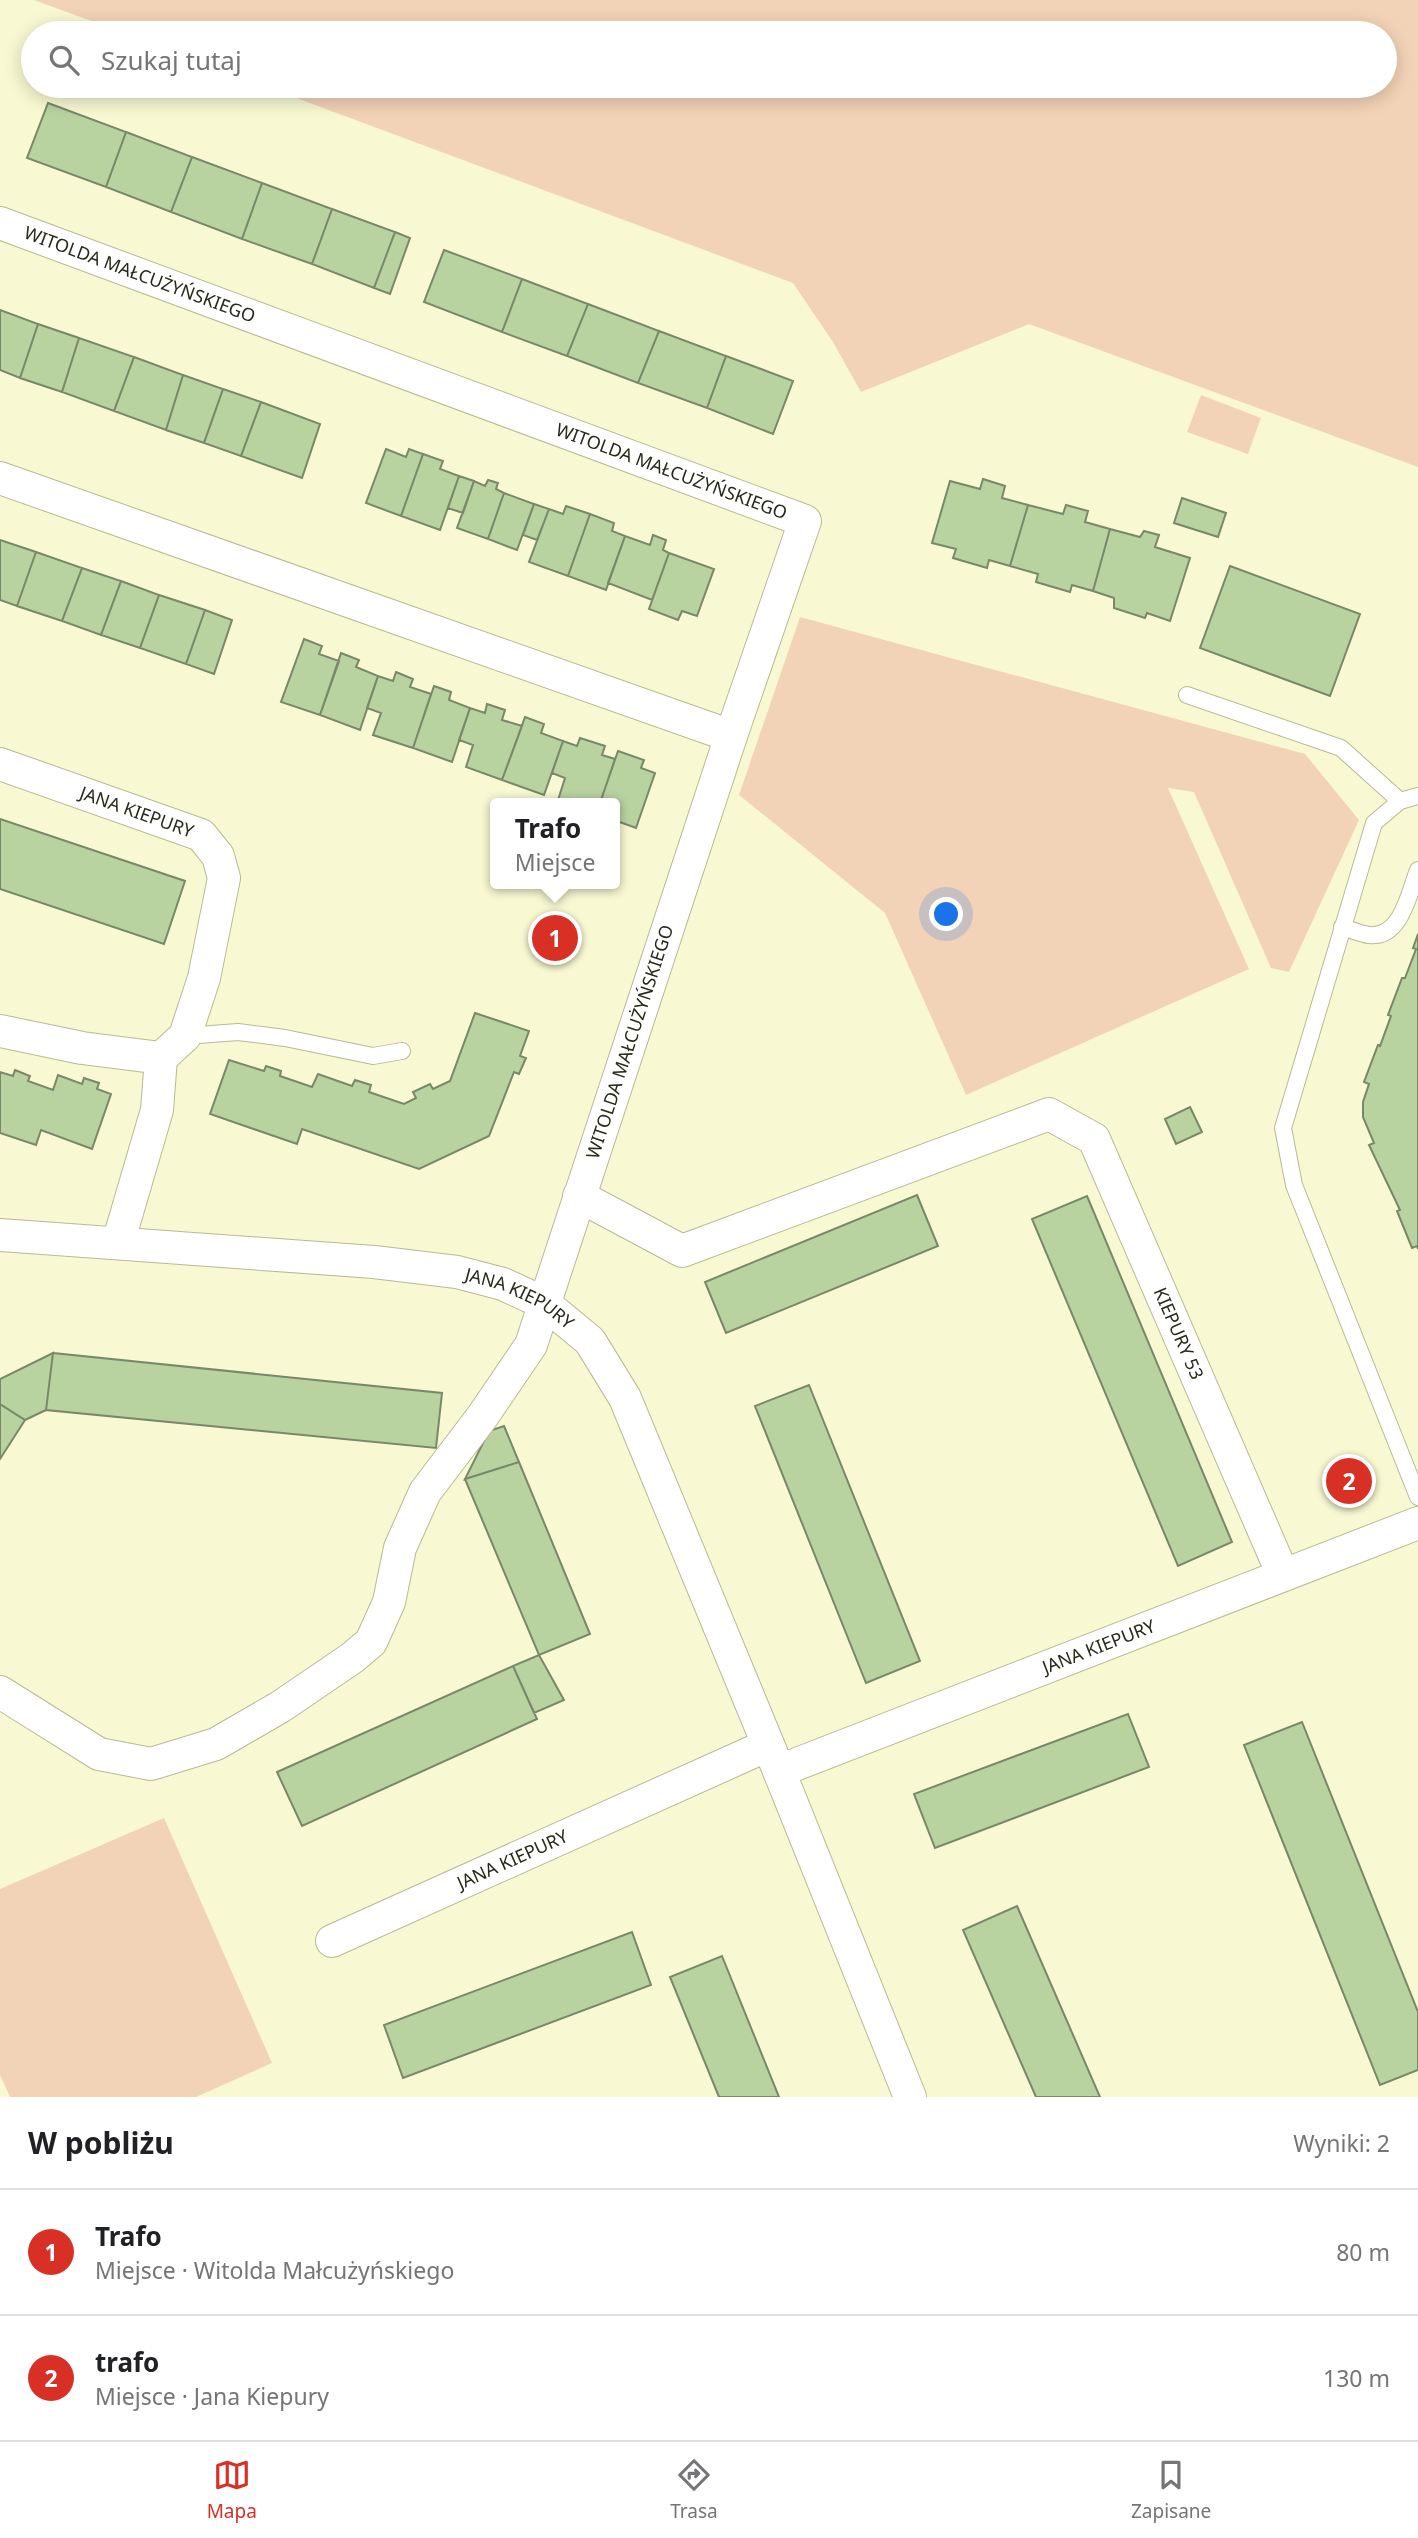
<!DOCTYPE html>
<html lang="pl">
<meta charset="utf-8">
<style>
body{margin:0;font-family:"Noto Sans",sans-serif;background:#f6f6f6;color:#202124}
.you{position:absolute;left:947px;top:915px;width:24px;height:24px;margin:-18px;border:5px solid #fff;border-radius:50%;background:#1a73e8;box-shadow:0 0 0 10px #1a73e833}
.badge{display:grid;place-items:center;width:46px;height:46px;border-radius:50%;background:#d93025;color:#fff;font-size:23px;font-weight:700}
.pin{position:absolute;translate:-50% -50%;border:4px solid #fff;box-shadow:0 2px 7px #0006}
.popup{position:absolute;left:490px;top:798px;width:130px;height:91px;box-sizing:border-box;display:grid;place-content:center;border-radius:7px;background:#fff;filter:drop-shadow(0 2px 5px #0005);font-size:23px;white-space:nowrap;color:#757577}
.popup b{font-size:26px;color:#202124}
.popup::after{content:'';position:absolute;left:50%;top:100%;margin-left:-14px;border:14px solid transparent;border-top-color:#fff}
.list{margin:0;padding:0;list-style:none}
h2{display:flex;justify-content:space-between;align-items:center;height:91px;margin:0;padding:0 28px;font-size:30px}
h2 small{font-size:23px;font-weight:400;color:#757577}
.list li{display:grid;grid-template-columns:46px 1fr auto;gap:21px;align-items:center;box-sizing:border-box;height:126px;padding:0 28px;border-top:2px solid #e0e0e0}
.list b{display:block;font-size:26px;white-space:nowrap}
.list p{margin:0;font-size:23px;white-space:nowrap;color:#757577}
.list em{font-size:23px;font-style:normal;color:#757577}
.icon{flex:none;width:38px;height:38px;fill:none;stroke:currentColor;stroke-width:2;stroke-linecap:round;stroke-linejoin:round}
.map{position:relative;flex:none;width:1418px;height:2097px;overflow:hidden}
.search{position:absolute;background:#fff;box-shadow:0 4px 18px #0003;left:21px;right:21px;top:21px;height:77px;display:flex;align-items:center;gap:18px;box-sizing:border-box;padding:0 24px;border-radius:38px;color:#757577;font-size:26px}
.sheet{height:343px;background:#fff}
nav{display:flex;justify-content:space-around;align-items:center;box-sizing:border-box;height:98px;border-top:2px solid #e0e0e0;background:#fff;font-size:19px;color:#757577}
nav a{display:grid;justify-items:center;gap:4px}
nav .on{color:#d93025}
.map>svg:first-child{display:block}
.green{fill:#f3d3b7}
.building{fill:#b8d2a0;stroke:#788869;stroke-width:2}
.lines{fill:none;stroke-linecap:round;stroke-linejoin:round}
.lane-casing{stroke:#b9b994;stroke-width:18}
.street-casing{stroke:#b9b994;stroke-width:34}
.lane{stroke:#fff;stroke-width:16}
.street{stroke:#fff;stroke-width:32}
.labels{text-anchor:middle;stroke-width:5;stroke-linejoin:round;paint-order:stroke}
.street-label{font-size:18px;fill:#29291b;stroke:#fff}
</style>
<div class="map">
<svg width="1418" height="2097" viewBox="0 0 1418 2097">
<rect width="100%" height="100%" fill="#f8f9d2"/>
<path class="green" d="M 34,0 L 1418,0 L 1418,467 L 1029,324 L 861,392 L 833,342 L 793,283 L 264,86 L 1385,86 L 1385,33 L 124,33 Z
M 1201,395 L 1261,418 L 1248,454 L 1187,432 Z
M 800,617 L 1305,754 L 1359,820 L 1289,972 L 1271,968 L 1194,792 L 1168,788 L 1249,969 L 966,1095 L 885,913 L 739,795 Z
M 164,1818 L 272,2063 L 196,2097 L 10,2097 L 0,2075 L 0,1889 Z"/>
<path class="building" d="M 48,103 L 126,132 L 106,187 L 27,158 Z
M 126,132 L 192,157 L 171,212 L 106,187 Z
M 192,157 L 262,183 L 242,239 L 171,212 Z
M 262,183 L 332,209 L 312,264 L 242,239 Z
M 332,209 L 395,232 L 374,288 L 312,264 Z
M 395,232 L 410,238 L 390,294 L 374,288 Z
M 444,250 L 522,279 L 502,332 L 424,302 Z
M 522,279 L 588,304 L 567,356 L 502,332 Z
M 588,304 L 659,331 L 638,383 L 567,356 Z
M 0,310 L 38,324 L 20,378 L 0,370 Z
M 38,324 L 79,338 L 62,392 L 20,378 Z
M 659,331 L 726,356 L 707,408 L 638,383 Z
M 79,338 L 134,357 L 114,411 L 62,392 Z
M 726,356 L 793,381 L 773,434 L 707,408 Z
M 134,357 L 183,375 L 166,430 L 114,411 Z
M 183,375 L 223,389 L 204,443 L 166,430 Z
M 223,389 L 261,402 L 241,456 L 204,443 Z
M 261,402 L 320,424 L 302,478 L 241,456 Z
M 386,449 L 406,457 L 409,449 L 423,454 L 401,516 L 366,503 Z
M 423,454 L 443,461 L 440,469 L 459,476 L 440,530 L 401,516 Z
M 459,476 L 474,481 L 463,513 L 448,508 Z
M 983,479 L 1005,486 L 1002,498 L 1028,505 L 1010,566 L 989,560 L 987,568 L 953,558 L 956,549 L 932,543 L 950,481 L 980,489 Z
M 488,480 L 498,483 L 496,489 L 504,493 L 488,539 L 457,528 L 474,481 L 485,486 Z
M 504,493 L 534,504 L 517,550 L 488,539 Z
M 1182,498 L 1226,513 L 1218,537 L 1174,523 Z
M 534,504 L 549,509 L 537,540 L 523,535 Z
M 1028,505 L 1063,514 L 1066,505 L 1088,511 L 1085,522 L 1110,529 L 1093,591 L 1072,585 L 1070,592 L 1036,582 L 1038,574 L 1010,566 Z
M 566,506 L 590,514 L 568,576 L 529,562 L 549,509 L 563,514 Z
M 590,514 L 614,523 L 612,531 L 625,536 L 606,590 L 568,576 Z
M 1110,529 L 1140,537 L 1144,531 L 1159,535 L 1155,547 L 1190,558 L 1170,621 L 1147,613 L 1145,618 L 1114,608 L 1114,598 L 1093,591 Z
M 653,535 L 666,540 L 663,550 L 669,553 L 652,600 L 608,583 L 625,536 L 650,545 Z
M 0,540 L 36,552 L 17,606 L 0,600 Z
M 36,552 L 82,568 L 62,621 L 17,606 Z
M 669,553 L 714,569 L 697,616 L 682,611 L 678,620 L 649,609 Z
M 1230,566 L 1360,614 L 1330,696 L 1200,648 Z
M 82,568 L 121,581 L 101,635 L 62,621 Z
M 121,581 L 159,595 L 140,648 L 101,635 Z
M 159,595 L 205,610 L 186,664 L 140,648 Z
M 205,610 L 232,620 L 214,674 L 186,664 Z
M 304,639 L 322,646 L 319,654 L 339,661 L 320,715 L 281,702 Z
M 341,653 L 359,660 L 356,667 L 378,676 L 360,730 L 320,715 Z
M 396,672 L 413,679 L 410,687 L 431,694 L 413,748 L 373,735 L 381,713 L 367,708 L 378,676 L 393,681 Z
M 434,686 L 451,692 L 449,700 L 470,708 L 452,762 L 413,748 Z
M 487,704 L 505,710 L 502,720 L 522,726 L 502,780 L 466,767 L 473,745 L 459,740 L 470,708 L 485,713 Z
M 525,717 L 544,724 L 541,733 L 563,741 L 544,795 L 502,780 Z
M 580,738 L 605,746 L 602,755 L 615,759 L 600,803 L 567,803 L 558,800 L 565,778 L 552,773 L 563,741 L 577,746 Z
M 618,751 L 644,760 L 641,768 L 655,773 L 636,828 L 614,820 L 614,803 L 600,803 Z
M 0,819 L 185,881 L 164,944 L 0,889 Z
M 547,921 L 572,931 L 563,955 L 538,945 Z
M 1418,934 L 1418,1249 L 1417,1246 L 1412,1248 L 1397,1211 L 1400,1210 L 1369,1145 L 1374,1143 L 1363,1117 L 1363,1102 L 1369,1084 L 1364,1082 L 1378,1045 L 1380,1046 L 1391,1016 L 1388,1015 L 1402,978 L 1405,978 L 1416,949 L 1413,948 Z
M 475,1013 L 529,1031 L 520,1056 L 526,1058 L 519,1074 L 514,1072 L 489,1136 L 419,1169 L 302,1129 L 297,1144 L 210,1114 L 229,1060 L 264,1071 L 266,1066 L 281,1071 L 280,1076 L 312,1087 L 318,1074 L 352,1086 L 355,1080 L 371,1085 L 369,1092 L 404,1104 L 416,1098 L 413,1092 L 430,1084 L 433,1089 L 450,1081 Z
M 15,1070 L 30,1076 L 28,1081 L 53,1090 L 58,1075 L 82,1084 L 84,1078 L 99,1083 L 97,1089 L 111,1094 L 92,1149 L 41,1130 L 36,1145 L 0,1133 L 0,1072 L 13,1076 Z
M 1190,1107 L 1202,1132 L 1176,1144 L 1165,1119 Z
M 917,1195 L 938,1246 L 726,1333 L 705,1282 Z
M 1087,1196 L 1232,1542 L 1178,1566 L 1032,1219 Z
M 53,1353 L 442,1393 L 436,1448 L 46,1410 Z
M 53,1353 L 46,1410 L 25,1420 L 0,1404 L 0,1379 Z
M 809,1385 L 920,1661 L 866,1683 L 755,1406 Z
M 0,1404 L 25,1420 L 0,1459 Z
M 504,1426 L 519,1462 L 465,1479 L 489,1431 Z
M 519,1462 L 590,1634 L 539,1655 L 465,1479 Z
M 1356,1464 L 1367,1489 L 1342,1498 L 1331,1473 Z
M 539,1655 L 564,1700 L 534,1713 L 513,1666 Z
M 513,1666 L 537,1719 L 302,1826 L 277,1772 Z
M 1128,1714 L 1149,1767 L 935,1848 L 914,1794 Z
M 1302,1722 L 1418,2012 L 1418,2070 L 1380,2085 L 1244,1745 Z
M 1017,1906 L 1100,2097 L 1036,2097 L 963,1930 Z
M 632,1932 L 651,1985 L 403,2078 L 384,2025 Z
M 722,1956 L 779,2097 L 719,2097 L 670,1977 Z"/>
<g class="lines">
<defs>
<path id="lane" d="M 1187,695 L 1341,748 L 1400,801
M 1418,796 L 1400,801 L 1374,823 L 1283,1128 L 1294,1185 L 1418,1497
M 1342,927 C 1350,929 1360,934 1369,935 C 1401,939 1409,893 1418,870
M 185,1036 L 238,1032 L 285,1038 L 373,1056 L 402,1051"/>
<g id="street">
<path id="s1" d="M 0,223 L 805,521 L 731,736 L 531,1345 L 482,1417 L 425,1492 L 400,1548 L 389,1602 L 371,1642 L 352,1658 L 280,1707 L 216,1744 L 151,1764 L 99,1754 L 0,1692"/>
<path d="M 0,478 L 731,736"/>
<path id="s2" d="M 0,764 L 201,835 L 218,856 L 224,878 L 204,978 L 185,1036 L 161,1058"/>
<path d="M 0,1031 L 82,1048 L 161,1058 L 157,1110 L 118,1243"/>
<path id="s3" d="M 579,1196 L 682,1251 L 1049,1114 L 1094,1139 L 1283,1575"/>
<path id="s4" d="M 0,1235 L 374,1262 L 457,1272 L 503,1284 L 544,1303 L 590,1341 L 625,1398 L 779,1771 L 910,2097"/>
<path id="s5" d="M 779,1771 L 1418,1523"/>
<path id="s6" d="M 332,1941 L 768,1745"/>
</g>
</defs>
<use href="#lane" class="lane-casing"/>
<use href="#street" class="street-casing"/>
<use href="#lane" class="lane"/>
<use href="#street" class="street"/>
</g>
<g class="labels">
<g class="street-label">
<text dy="6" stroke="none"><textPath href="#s1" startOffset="149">WITOLDA MAŁCUŻYŃSKIEGO</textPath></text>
<text dy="6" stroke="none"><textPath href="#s1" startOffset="716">WITOLDA MAŁCUŻYŃSKIEGO</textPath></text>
<text dy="6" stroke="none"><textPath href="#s2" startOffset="145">JANA KIEPURY</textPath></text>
<text transform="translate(630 1042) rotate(-72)" y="6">WITOLDA MAŁCUŻYŃSKIEGO</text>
<text dy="6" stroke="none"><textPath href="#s4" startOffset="527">JANA KIEPURY</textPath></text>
<text dy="6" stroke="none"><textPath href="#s3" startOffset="772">KIEPURY 53</textPath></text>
<text dy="6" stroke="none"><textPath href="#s5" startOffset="343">JANA KIEPURY</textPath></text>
<text dy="6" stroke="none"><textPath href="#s6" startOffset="198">JANA KIEPURY</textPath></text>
</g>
</g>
</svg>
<div class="you"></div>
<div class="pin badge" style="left:555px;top:938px">1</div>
<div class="popup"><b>Trafo</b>Miejsce</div>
<div class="pin badge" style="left:1349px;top:1481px">2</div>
<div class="search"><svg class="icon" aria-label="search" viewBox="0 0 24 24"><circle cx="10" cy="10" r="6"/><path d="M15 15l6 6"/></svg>Szukaj tutaj</div>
</div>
<section class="sheet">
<h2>W pobliżu<small>Wyniki: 2</small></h2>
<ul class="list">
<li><span class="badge">1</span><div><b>Trafo</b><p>Miejsce · Witolda Małcużyńskiego</p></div><em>80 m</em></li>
<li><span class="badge">2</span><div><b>trafo</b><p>Miejsce · Jana Kiepury</p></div><em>130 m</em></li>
</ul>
</section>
<nav>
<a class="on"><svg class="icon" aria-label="map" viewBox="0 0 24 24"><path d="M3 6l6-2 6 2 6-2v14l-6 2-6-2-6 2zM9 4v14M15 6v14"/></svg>Mapa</a>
<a><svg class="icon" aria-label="directions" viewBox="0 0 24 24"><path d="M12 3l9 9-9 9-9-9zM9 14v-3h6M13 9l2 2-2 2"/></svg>Trasa</a>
<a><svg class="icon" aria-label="saved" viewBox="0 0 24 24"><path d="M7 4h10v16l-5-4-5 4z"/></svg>Zapisane</a>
</nav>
